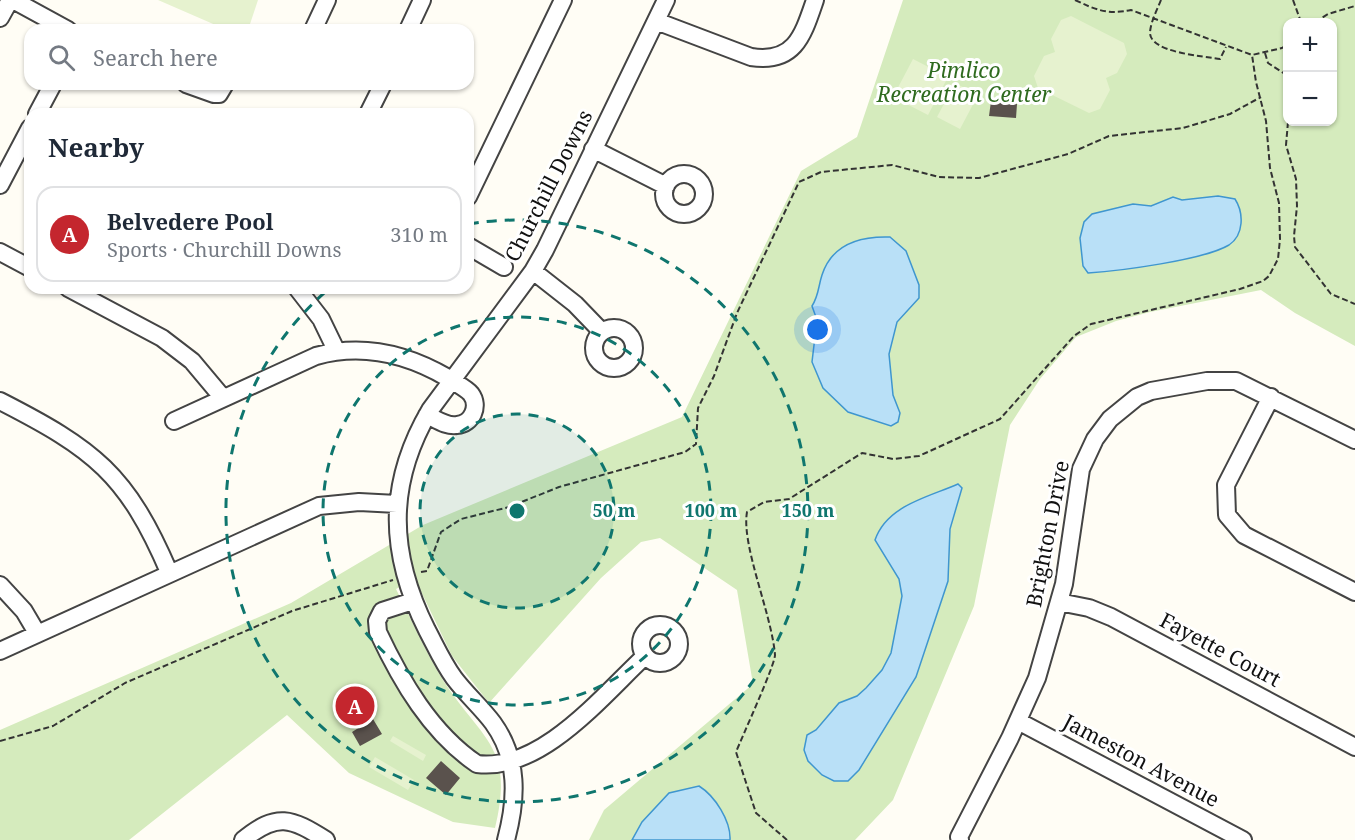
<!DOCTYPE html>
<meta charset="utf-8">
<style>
body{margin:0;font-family:"Noto Serif",serif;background:#f6f6f7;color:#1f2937}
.controls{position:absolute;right:18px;top:18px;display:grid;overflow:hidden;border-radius:12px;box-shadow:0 2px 4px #0004}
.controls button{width:54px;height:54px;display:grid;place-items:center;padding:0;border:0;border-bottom:2px solid #e0e1e3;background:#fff;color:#1f2937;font:30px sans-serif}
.you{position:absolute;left:818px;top:330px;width:21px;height:21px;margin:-15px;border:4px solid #fff;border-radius:50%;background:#1a73e8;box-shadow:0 0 0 9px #1a73e833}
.badge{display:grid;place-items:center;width:39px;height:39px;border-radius:50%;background:#c4262e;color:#fff;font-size:20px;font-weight:700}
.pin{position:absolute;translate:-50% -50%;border:3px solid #fff;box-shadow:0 2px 6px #0006}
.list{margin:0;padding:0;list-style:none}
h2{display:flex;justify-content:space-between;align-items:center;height:78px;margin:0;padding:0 24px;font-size:26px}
h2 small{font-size:20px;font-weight:400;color:#747a83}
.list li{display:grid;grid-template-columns:39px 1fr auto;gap:18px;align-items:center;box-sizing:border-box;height:96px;margin:0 12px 12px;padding:0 12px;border:2px solid #e0e1e3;border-radius:18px}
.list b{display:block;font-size:22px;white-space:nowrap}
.list p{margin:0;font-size:20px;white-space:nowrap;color:#747a83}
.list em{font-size:20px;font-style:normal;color:#747a83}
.icon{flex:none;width:33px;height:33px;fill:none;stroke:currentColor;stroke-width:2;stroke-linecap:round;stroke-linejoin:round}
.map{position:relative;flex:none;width:1355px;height:840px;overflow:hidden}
.search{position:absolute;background:#fff;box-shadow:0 2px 4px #0004;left:24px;top:24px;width:450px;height:66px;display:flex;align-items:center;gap:15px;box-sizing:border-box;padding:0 21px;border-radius:18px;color:#747a83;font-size:22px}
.panel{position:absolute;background:#fff;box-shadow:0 2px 4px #0004;left:24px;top:108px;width:450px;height:186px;border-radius:18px}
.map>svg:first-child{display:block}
.green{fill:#d5ebbd;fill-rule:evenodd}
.pitch{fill:#e6f2cf}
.water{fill:#b9e0f7;stroke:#3f96cf;stroke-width:1.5}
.building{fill:#5a524d}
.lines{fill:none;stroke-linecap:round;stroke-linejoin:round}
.minor-casing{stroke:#444;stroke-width:20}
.path{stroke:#333;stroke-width:2;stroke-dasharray:6 3;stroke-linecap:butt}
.minor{stroke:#fff;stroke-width:16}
.ring{fill:none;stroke:#0f766e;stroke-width:3;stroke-dasharray:10 8}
.labels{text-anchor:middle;stroke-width:6;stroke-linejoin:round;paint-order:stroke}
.park-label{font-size:21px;font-style:italic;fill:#2f6b1f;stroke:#fff}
.street-label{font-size:21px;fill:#111;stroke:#fff}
.centre{fill:#0f766e;stroke:#fff;stroke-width:3}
.ring-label{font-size:18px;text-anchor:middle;font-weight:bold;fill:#0f766e;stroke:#fff;stroke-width:6;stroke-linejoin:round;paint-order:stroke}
</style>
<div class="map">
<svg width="1355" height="840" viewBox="0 0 1355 840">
<rect width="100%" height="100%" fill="#fffdf5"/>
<path class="green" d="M 903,0 L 1355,0 L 1355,346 L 1295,313 L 1261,290 L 1150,312 L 1116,321 L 1076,337 L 1040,379 L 1010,425 L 974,606 L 893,800 L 855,840 L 589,840 L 604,810 L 753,684 L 737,590 L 660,538 L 641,542 L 601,578 L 489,703 L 452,656 L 415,579 L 396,589 C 411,619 425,651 443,680 C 481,740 515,745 495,828 L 453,822 L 349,773 L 287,715 L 129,840 L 0,840 L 0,730 L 291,603 L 423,525 L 682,417 L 801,171 L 857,137 ZM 1288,22 L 1332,22 L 1332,122 L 1288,122 Z"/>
<path class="pitch" d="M 158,0 L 258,0 L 248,30 L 227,30 Z
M 1071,16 L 1124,43 L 1127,54 L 1117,73 L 1106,78 L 1110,90 L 1100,109 L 1089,113 L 1038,88 L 1034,76 L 1044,56 L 1055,52 L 1051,39 L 1061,20 Z
M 913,59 L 948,77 L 928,115 L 893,97 Z
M 955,83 L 978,95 L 960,129 L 937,117 Z
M 393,736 L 426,755 L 423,761 L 390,741 Z
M 375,757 L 414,780 L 408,790 L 369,767 Z"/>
<path class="water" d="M 1218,196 L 1235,199 C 1244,213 1244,235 1229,245 C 1204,260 1119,271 1088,273 L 1083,266 L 1080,238 L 1084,222 L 1092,214 L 1133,204 L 1151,206 L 1173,197 L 1182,200 Z
M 890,237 L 906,251 L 919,285 L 919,298 L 897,322 L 889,354 L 893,395 L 900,413 L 898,422 L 891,426 L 848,412 L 823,388 L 812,362 L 817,320 L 812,306 C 819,295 818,287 822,275 C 832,244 861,236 890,237 Z
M 958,484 L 962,488 L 950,529 L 948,581 L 916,677 L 859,770 L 848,781 L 834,781 L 822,775 L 808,761 L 804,750 L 807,735 L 816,730 L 839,703 L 857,696 L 866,688 L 882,670 L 891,653 L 902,596 L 899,579 L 875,540 C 887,505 929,497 958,484 Z
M 354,687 L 369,712 L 347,725 L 341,714 L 347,710 L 339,695 Z
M 699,786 C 715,796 731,821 730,840 L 632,840 L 642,822 L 669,793 Z"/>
<path class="building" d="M 991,101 L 1017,104 L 1016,118 L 989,116 Z
M 373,719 L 382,734 L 360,746 L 352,732 Z
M 441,761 L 460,778 L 446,795 L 426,778 Z"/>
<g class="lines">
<defs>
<path id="minor" d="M 13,0 L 68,30
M 0,18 L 10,0
M 656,21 L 751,57 C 795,64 803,35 815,0
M 313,30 L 327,0
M 408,30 L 422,0
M 186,84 L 214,94 L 219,94 L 225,84
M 37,114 L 53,84
M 368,114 L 383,84
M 593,149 L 666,186
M664 194a20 20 0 1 1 40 0a20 20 0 1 1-40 0Z
M 0,185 L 30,128
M 468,197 L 563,0
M 468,246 L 504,267
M 0,252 L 30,268
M 533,271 L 575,304 L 602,332
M 68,288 L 162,338 L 192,361 L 223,398
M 297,288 L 321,319 L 336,350
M594 348a20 20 0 1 1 40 0a20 20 0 1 1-40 0Z
M 1271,397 L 1226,485 L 1227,515 L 1244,535 L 1355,592
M 0,401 C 94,449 127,474 169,572
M 174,421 L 316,356 C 363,343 407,354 448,378 C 455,383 466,388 471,394 C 480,406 472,424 457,425 C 447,427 436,419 427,415
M 0,585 L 24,611 L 37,633
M 413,601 L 382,611 L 377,621 L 378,632 C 401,681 431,733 477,764 C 541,772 602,696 645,656
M 1059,602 L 1089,608 L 1111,617 L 1355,747
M641 644a19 19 0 1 1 38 0a19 19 0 1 1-38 0Z
M 0,651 L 319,506 L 359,502 L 397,504
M 1018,721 L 1243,840
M 243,840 C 277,812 291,818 326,840
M 506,840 C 517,799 519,759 493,723 C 481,707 466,694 454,678 C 443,663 436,647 427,630 C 389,554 386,485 430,410 L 533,271 L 545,250 L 666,0
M 960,840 L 959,837 L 1010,738 L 1037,678 L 1064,584 L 1081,469 L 1095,439 L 1110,419 L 1137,397 L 1151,391 L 1207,381 L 1236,381 L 1355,440"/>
</defs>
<use href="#minor" class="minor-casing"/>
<path class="path" d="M 1075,0 C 1096,10 1108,15 1131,10 L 1252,55 L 1282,48 L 1288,44
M 1161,0 C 1157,10 1151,21 1150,32 C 1149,53 1204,56 1220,59 L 1226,47
M 1293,0 L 1301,22
M 1315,22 L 1328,14 L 1355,6
M 1265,53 L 1268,63 L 1288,76
M 1288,122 L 1286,145 L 1296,179 L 1297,206 L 1294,236 L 1295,247 L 1331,294 L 1355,304
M 421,572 L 427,571 L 441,532 L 461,519 L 509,507 L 559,487 L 685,452 L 696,444 L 698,408 L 714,376 L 737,313 L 799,182 L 821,172 L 892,165 L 939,177 L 979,178 L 1068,154 L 1109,136 L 1183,128 L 1230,114 L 1261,97
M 0,741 L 53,726 L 125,683 L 292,611 L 393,580
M 787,840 L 756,813 L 736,752 C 742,737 775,665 775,655 C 772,615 741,545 747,512 L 764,502 L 789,499 L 862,453 L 893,459 L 919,456 L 1000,419 L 1074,336 L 1091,324 L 1240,289 L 1263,281 L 1269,276 L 1278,259 L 1280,239 L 1279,203 L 1270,168 L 1266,121 L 1256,82 L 1252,55"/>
<use href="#minor" class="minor"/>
</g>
<circle cx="517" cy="511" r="97" fill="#0f766e" fill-opacity=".12"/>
<g class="ring">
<circle cx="517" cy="511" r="97"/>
<circle cx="517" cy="511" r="194"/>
<path d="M469 224A291 291 0 1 1 330 288"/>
</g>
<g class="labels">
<g class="park-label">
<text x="964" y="78">Pimlico<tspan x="964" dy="24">Recreation Center</tspan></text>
</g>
<g class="street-label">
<text transform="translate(549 186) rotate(-63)" y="7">Churchill Downs</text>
<text transform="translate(1048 534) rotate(-79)" y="7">Brighton Drive</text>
<text transform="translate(1220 650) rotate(28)" y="7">Fayette Court</text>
<text transform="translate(1141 761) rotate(28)" y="7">Jameston Avenue</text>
</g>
</g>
<circle cx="517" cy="511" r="9" class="centre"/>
<g class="ring-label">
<text x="614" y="517">50 m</text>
<text x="711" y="517">100 m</text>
<text x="808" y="517">150 m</text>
</g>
</svg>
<div class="controls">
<button>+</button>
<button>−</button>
</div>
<div class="you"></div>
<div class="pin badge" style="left:355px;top:706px">A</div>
<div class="search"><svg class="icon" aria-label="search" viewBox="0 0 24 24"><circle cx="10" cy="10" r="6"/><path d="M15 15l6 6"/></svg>Search here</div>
<section class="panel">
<h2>Nearby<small></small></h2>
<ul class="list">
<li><span class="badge">A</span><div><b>Belvedere Pool</b><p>Sports · Churchill Downs</p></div><em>310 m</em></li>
</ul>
</section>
</div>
